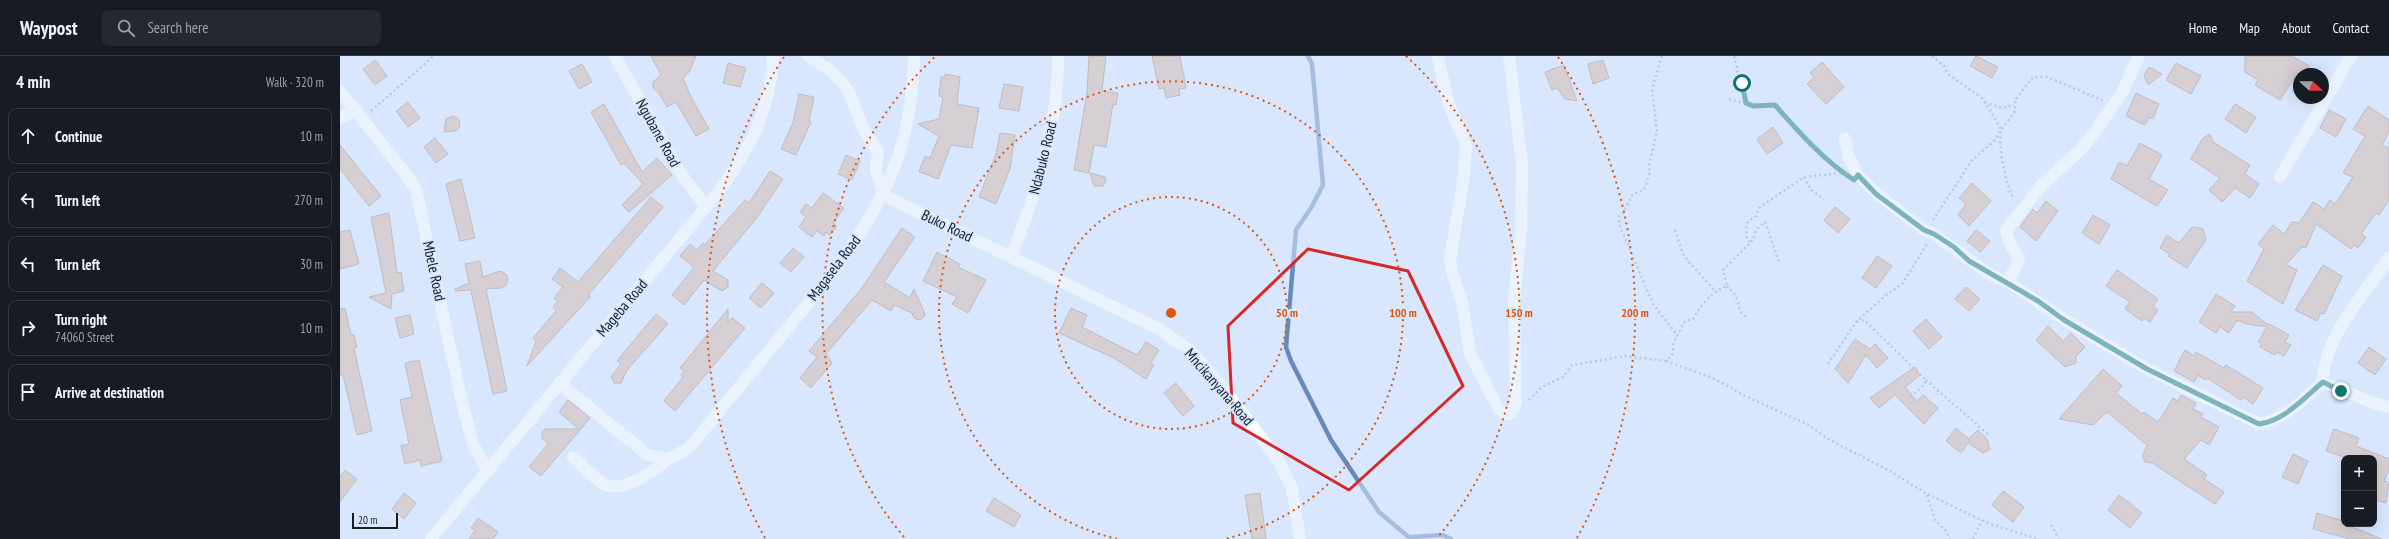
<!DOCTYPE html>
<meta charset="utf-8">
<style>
body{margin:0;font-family:"PT Sans Narrow",sans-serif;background:#242831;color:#f1f3f6}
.controls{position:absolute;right:12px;bottom:12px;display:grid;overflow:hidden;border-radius:8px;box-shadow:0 4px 16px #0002}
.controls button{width:36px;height:36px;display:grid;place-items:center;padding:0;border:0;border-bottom:1px solid #363941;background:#171b24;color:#f1f3f6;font:20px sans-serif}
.compass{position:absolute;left:1953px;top:12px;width:36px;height:36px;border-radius:50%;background:#171b24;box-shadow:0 4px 16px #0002;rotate:112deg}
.scale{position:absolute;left:12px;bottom:10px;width:46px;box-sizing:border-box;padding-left:4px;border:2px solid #171d27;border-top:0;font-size:11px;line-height:14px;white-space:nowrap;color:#171d27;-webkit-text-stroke:3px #d8e7fd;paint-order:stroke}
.stop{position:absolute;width:12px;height:12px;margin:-9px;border:3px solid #0f766e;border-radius:50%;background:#fff}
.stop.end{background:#0f766e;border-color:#fff;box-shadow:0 1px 4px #0008}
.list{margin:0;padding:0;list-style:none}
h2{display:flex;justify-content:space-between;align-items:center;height:52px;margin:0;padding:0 16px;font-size:17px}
h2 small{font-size:13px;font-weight:400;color:#9ea1a6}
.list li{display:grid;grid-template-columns:26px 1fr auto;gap:12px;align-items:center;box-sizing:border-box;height:56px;margin:0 8px 8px;padding:0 8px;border:1px solid #363941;border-radius:8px}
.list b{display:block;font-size:15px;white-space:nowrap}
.list p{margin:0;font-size:13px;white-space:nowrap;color:#9ea1a6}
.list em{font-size:13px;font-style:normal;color:#9ea1a6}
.icon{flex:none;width:22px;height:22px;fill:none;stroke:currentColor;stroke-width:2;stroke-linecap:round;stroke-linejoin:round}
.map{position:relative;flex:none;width:2049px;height:483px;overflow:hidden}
header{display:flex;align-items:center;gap:24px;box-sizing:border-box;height:56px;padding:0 20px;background:#171b24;border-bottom:1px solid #363941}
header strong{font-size:19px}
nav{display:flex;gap:22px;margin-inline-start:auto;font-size:14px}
.search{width:280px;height:36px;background:#242831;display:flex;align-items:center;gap:10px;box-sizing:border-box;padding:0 14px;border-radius:8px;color:#9ea1a6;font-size:15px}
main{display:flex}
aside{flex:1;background:#171b24}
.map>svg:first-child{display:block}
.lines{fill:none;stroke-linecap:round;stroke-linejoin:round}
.stream{stroke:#678abd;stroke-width:4.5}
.building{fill:#d3b4a5;stroke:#a28577}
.path{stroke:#97a3b5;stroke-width:2.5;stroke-dasharray:2 3;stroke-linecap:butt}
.street{stroke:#fff;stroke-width:12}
.route{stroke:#0f766e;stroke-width:5}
.marked{fill:none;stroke:#d62828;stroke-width:3;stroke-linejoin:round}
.ring{fill:none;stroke:#de560d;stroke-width:2;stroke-dasharray:2 4}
.labels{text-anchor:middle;stroke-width:4;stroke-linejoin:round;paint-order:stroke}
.street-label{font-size:15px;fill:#171d27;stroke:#d8e7fd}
.centre{fill:#de560d;stroke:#d8e7fd;stroke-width:2}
.ring-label{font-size:12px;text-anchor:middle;font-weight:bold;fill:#de560d;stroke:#d8e7fd;stroke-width:4;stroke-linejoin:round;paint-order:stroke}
</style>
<header>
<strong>Waypost</strong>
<div class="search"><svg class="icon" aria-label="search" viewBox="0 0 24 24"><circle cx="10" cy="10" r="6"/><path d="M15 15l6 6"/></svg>Search here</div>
<nav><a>Home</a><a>Map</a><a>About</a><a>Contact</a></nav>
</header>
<main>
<aside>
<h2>4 min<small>Walk · 320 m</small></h2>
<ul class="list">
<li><svg class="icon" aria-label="ahead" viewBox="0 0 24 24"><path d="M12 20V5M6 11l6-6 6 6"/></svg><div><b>Continue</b></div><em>10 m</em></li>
<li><svg class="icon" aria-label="left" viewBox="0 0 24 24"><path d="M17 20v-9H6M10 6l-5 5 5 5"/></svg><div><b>Turn left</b></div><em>270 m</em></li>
<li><svg class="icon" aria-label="left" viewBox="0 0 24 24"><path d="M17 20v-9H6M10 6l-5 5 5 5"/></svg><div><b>Turn left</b></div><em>30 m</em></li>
<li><svg class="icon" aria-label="right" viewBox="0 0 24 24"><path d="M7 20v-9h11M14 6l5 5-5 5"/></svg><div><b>Turn right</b><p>74060 Street</p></div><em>10 m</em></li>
<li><svg class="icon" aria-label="arrive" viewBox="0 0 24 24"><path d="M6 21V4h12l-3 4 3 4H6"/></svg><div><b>Arrive at destination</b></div></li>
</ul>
</aside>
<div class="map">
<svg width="2049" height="483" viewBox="0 0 2049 483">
<rect width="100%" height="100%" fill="#d8e7fd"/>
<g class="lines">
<path class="stream" d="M 968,0 L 972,8 L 983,129 L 971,152 L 956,174 L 946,291 L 951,305 L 991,384 L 1039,456 L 1071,483
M 1071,481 L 1103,479 L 1111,483"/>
</g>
<path class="building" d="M 311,0 L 356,0 L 349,16 L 343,22 L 351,41 L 369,73 L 356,80 L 336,46 L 327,51 L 318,36 L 313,32 L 313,26 L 321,19 Z
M 749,0 L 766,0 L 762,35 L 778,37 L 776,49 L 773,48 L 766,91 L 754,89 L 749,117 L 734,114 L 747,36 Z
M 812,0 L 840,0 L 846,32 L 839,33 L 840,39 L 826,42 L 824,32 L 819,33 Z
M 1636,0 L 1658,11 L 1652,22 L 1630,10 Z
M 1905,0 L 1952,0 L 1969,10 L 1963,18 L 1956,18 L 1940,44 L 1915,29 L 1918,24 L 1905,16 Z
M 35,4 L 47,20 L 35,29 L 23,13 Z
M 1263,4 L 1269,22 L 1253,28 L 1248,8 Z
M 1482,6 L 1504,31 L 1486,48 L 1467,28 L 1474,21 L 1470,17 Z
M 388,7 L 406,12 L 400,31 L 383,27 Z
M 1836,7 L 1861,20 L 1851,38 L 1826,24 Z
M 242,8 L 252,26 L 239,33 L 229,15 Z
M 1224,9 L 1237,45 L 1225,43 L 1217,32 L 1212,34 L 1205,16 Z
M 1808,12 L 1812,12 L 1822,18 L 1808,29 L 1804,19 Z
M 605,18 L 620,21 L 617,48 L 639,52 L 632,92 L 611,89 L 598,123 L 579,116 L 585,100 L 590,102 L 599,80 L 578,68 L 599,63 L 603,41 L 599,40 L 601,21 L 605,21 Z
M 664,28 L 683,31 L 679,55 L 659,52 Z
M 1796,37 L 1819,48 L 1813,63 L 1809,61 L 1805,69 L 1786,60 Z
M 459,38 L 474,41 L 469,65 L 471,66 L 456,99 L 441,93 L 453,67 Z
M 68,46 L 80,62 L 68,71 L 56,55 Z
M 264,48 L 302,116 L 317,102 L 332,119 L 289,156 L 282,149 L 303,128 L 284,107 L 281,109 L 251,56 Z
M 1895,48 L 1916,61 L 1906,77 L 1885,63 Z
M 2028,50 L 2049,64 L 2049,76 L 2042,89 L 2049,92 L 2049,144 L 2039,159 L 2036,157 L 2021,178 L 2026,181 L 2018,192 L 2014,189 L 2011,193 L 1976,168 L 1966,192 L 1962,191 L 1946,209 L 1957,214 L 1943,248 L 1907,225 L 1924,193 L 1918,188 L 1933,169 L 1944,178 L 1952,166 L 1959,167 L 1973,146 L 1984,153 L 1990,144 L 1995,148 L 2013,121 L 2003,117 L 2025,80 L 2013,73 Z
M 1989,54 L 2006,63 L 1996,81 L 1980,72 Z
M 114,60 L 120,65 L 119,72 L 115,75 L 104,76 L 106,63 Z
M 1433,71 L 1443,87 L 1427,98 L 1417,83 Z
M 660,77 L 675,79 L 670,113 L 656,148 L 639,141 L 656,98 Z
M 1870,78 L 1873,86 L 1910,109 L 1905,118 L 1919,128 L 1910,142 L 1895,132 L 1882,146 L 1869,134 L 1880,122 L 1851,103 L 1862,83 Z
M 95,82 L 108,98 L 96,107 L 84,91 Z
M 1800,87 L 1822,99 L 1809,123 L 1828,134 L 1817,150 L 1771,123 L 1779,106 L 1787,110 Z
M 0,89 L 41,140 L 29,150 L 0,113 Z
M 506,99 L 520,105 L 512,124 L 498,118 Z
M 430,115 L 443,123 L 418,160 L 373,215 L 388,224 L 388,231 L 382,235 L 364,224 L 344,249 L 332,239 L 354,211 L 340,200 L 350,188 L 357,194 L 363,187 L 365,189 L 405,144 L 409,147 Z
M 750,117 L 765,121 L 766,126 L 763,130 L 754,130 Z
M 121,123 L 135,182 L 120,185 L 106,128 Z
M 1632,127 L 1651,145 L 1629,170 L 1618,159 L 1626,148 L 1619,142 Z
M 483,137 L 504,152 L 493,167 L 497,170 L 490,179 L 486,176 L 484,180 L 477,175 L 472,181 L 459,171 L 466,161 L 460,156 L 466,148 L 472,152 Z
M 311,141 L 323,151 L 249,238 L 250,241 L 187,310 L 196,285 L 193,282 L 216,255 L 213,251 L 218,245 L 214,242 L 223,231 L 212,223 L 220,212 L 238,226 Z
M 1706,145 L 1718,155 L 1696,185 L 1680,171 L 1693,153 L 1697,157 Z
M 1495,151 L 1510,163 L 1498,177 L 1484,164 Z
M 49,157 L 57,217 L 61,216 L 64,235 L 52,238 L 51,253 L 29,241 L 46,237 L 31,161 Z
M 1753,159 L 1770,169 L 1759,188 L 1742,177 Z
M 1855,171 L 1863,173 L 1866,184 L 1847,212 L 1828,200 L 1830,198 L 1820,192 L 1827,179 L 1839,187 L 1851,172 Z
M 562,172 L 575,181 L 544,226 L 570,242 L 574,233 L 585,258 L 583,262 L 579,264 L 574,262 L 572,257 L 554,249 L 551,255 L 532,244 L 486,298 L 492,307 L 471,332 L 460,322 L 477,301 L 469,295 L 522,232 Z
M 10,174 L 19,208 L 0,213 L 0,176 Z
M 1636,174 L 1650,185 L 1640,196 L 1627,185 Z
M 453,192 L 464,201 L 451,216 L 440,207 Z
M 597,196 L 620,208 L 618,211 L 646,224 L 628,257 L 612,248 L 617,241 L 583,225 Z
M 1537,200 L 1552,210 L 1536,232 L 1522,222 Z
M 140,205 L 143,221 L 160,215 L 166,218 L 168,224 L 166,229 L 161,232 L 146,233 L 167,335 L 153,338 L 131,234 L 116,235 L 115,233 L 129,227 L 125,208 Z
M 1983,209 L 2002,220 L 1984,258 L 1981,257 L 1977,265 L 1955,254 Z
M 1777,214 L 1818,243 L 1813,250 L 1818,254 L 1810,266 L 1804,262 L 1802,265 L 1785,253 L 1790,246 L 1766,230 Z
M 422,227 L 434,237 L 421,252 L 409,242 Z
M 1626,231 L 1640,243 L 1629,255 L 1615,243 Z
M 1876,238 L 1895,250 L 1891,256 L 1912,256 L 1928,269 L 1929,268 L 1949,279 L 1945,286 L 1951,289 L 1944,300 L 1937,296 L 1935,299 L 1920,291 L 1922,287 L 1918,286 L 1927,271 L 1907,268 L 1897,264 L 1889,277 L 1880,271 L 1876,277 L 1859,266 Z
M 5,252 L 11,279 L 14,279 L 17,291 L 14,292 L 32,375 L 17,379 L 3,319 L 0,319 L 0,253 Z
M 731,252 L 747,259 L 742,271 L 797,299 L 806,286 L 819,294 L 811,307 L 814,309 L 806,323 L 774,302 L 719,277 Z
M 388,253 L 388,267 L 392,262 L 405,272 L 335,355 L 324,345 L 343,321 L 341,319 L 344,315 L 340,312 Z
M 316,258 L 328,268 L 287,314 L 281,327 L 274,327 L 271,321 L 281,308 L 277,305 Z
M 70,259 L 74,278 L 60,282 L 55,262 Z
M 1586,263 L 1602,281 L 1589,293 L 1573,275 Z
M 1708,270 L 1723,285 L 1731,277 L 1745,291 L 1736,300 L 1736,307 L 1725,311 L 1696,284 Z
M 1515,283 L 1530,293 L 1535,288 L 1548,302 L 1537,312 L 1526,299 L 1508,327 L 1495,313 Z
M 2029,291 L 2046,303 L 2035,319 L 2018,307 Z
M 1845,294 L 1854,300 L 1856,296 L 1884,312 L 1886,309 L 1923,332 L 1913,348 L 1903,341 L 1901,344 L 1867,322 L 1866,324 L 1858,319 L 1854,326 L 1834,315 Z
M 79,304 L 102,405 L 81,410 L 80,404 L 65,408 L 61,390 L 69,388 L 60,344 L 72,341 L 65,307 Z
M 1575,311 L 1580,319 L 1565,331 L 1577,345 L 1583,339 L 1598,352 L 1584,368 L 1555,339 L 1539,352 L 1530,342 Z
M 1763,313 L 1782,330 L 1776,337 L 1802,358 L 1804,356 L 1818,366 L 1833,342 L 1838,345 L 1841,339 L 1856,347 L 1853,353 L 1863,358 L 1861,361 L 1879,371 L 1869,389 L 1861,384 L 1844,403 L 1867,419 L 1864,423 L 1884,436 L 1875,448 L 1812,407 L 1805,406 L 1803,400 L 1807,389 L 1767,356 L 1753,369 L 1719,363 Z
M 836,327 L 854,350 L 843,360 L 824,337 Z
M 228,344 L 250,362 L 201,420 L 189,411 L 208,388 L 202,382 L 202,376 L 205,373 L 239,373 L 219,356 Z
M 1616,372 L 1629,383 L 1638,374 L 1647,383 L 1650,393 L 1643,397 L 1628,387 L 1621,397 L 1606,385 Z
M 1994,373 L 2019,382 L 2016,390 L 2049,403 L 2049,413 L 2044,425 L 2049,427 L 2046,447 L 2035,444 L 2034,448 L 2034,402 L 2007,402 L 1986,395 Z
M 1953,398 L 1968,405 L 1958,428 L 1942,421 Z
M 5,414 L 17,423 L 0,446 L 0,421 Z
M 1663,435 L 1684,451 L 1673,466 L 1652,449 Z
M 64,437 L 76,447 L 64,463 L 52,453 Z
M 920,437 L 926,483 L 912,483 L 905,439 Z
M 1779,439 L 1802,457 L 1790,472 L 1768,454 Z
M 654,442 L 681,459 L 674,471 L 646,455 Z
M 1977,457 L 2003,465 L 2004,468 L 2042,483 L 2010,483 L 1973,473 Z
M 138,462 L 158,476 L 153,483 L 129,483 L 135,474 L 131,472 Z"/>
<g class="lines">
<path class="path" d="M 1322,0 L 1312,33 L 1317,75 L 1309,109 L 1310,116 L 1304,134 L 1293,138 L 1283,157 L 1279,160 L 1280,170 L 1313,248 L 1338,280
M 1394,0 L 1405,47
M 1592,0 L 1604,10 L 1608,18 L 1643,43 L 1661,73 C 1658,91 1665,121 1671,139 L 1676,141
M 1389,43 L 1413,50 L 1435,49 L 1462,79 L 1499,114
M 1645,46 L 1661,52 L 1674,49
M 31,55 L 94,0
M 1464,121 L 1470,133 L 1484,143
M 1593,164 L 1632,104 L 1654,85 L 1675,55 L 1675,44 L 1693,21 L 1707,21 L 1762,44
M 1335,174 L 1343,198 L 1349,206 L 1376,236
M 1410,186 L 1406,180 L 1407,167 L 1416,160 L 1419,152 L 1464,121 L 1502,117
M 1387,230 L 1396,240 L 1400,255 L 1406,261
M 1517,266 L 1524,264 L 1586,324 L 1584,329 L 1569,342
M 1326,305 L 1375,323 L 1405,340 L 1469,369 L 1488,383 L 1550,415 L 1587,438 L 1650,468 L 1698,483
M 1488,308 L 1516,266 L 1545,240 L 1562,228 L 1587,188
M 1586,324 L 1650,380
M 1189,344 L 1202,331 L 1223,321 L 1232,309 L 1286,300 L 1326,305 L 1332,299 L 1334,286 L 1345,265 L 1353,263 C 1361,249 1371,236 1387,230 L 1383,214 L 1413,184 L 1416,174 L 1425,166 L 1439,206
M 1587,439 L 1595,464 L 1606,475 L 1610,483
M 1711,469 L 1719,483
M 1633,483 L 1642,464"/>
<path class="street" d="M 275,0 L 339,115 L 366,151
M 468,0 L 491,15 L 501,25 L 509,36 L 523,72 L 538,96 L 536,114 L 543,139 L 819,273 L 851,295 L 887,337 L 938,404 L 952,432 L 960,483
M 1098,0 L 1108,46 L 1126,89 L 1124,119 L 1110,203 L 1113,219 L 1122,246 L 1130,297 L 1158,352 L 1167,359 L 1172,357 L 1176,346 L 1174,248 L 1181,174 L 1182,108 L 1169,0
M 0,35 L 68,121 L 76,134 L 122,346 L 133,388 L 147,414
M 0,62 L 15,54
M 1505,83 L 1509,101 L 1518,119 L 1537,138 L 1584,174 L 1594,178 L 1649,218 L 1668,226 L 1725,264 L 1807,313 L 1919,368 C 1944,365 1964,342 1983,326
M 1940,121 L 2011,0
M 671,201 C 697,135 718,71 718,0
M 1668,226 L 1679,203 L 1670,188 L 1666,175 L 1700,131 L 1740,94 L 1752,80 L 1782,37 L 1799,0
M 1983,326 C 1983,282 2025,237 2049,202
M 1983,326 L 2036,348 L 2049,351
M 219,327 L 308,399 L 328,403 L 349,392 C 381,353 414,313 447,273 C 491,220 535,167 558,101 C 569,68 573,35 574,0
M 233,401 C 243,410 253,422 264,428 C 283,438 314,415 328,403
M 91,483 L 366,151 C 403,106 431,59 433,0"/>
</g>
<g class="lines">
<path class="route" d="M 1402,27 L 1406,47 L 1413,50 L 1435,49 C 1459,76 1484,105 1514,124 L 1518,119 L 1536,138 L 1584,174 L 1594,178 L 1614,191 L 1629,205 L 1698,245 L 1724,264 L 1807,313 L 1919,368 C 1944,365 1964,342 1983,326 L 2001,335"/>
</g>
<path d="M0 0H2049V483H0ZM 968,193 L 1068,215 L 1123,330 L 1009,434 L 893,367 L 888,270 Z" fill="#d8e7fd" fill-opacity=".55" fill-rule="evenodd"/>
<path class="marked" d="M 968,193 L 1068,215 L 1123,330 L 1009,434 L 893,367 L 888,270 Z"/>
<g class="ring">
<circle cx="831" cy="257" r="116"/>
<path d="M777 483A232 232 0 1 1 885 483"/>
<path d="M564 481A348 348 0 0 1 596 0M1066 0A348 348 0 0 1 1098 481"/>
<path d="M425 482A464 464 0 0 1 444 1M1218 1A464 464 0 0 1 1237 482"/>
</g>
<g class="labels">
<g class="street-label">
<text transform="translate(318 77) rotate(61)" y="5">Ngubane Road</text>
<text transform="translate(703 102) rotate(-76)" y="5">Ndabuko Road</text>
<text transform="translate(607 170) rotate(26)" y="5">Buko Road</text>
<text transform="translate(494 212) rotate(-53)" y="5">Magasela Road</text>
<text transform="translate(94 215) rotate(78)" y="5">Mbele Road</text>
<text transform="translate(282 252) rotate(-50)" y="5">Mageba Road</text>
<text transform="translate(879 331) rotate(49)" y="5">Mncikanyana Road</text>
</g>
</g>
<circle cx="831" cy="257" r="6" class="centre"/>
<g class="ring-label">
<text x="947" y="261">50 m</text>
<text x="1063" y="261">100 m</text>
<text x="1179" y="261">150 m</text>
<text x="1295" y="261">200 m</text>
</g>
</svg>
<div class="controls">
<button>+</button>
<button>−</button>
</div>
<svg class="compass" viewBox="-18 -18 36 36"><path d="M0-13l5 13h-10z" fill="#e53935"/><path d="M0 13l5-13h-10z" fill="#9ea1a6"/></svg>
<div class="scale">20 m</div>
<div class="stop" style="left:1402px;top:27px"></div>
<div class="stop end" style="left:2001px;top:335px"></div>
</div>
</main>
